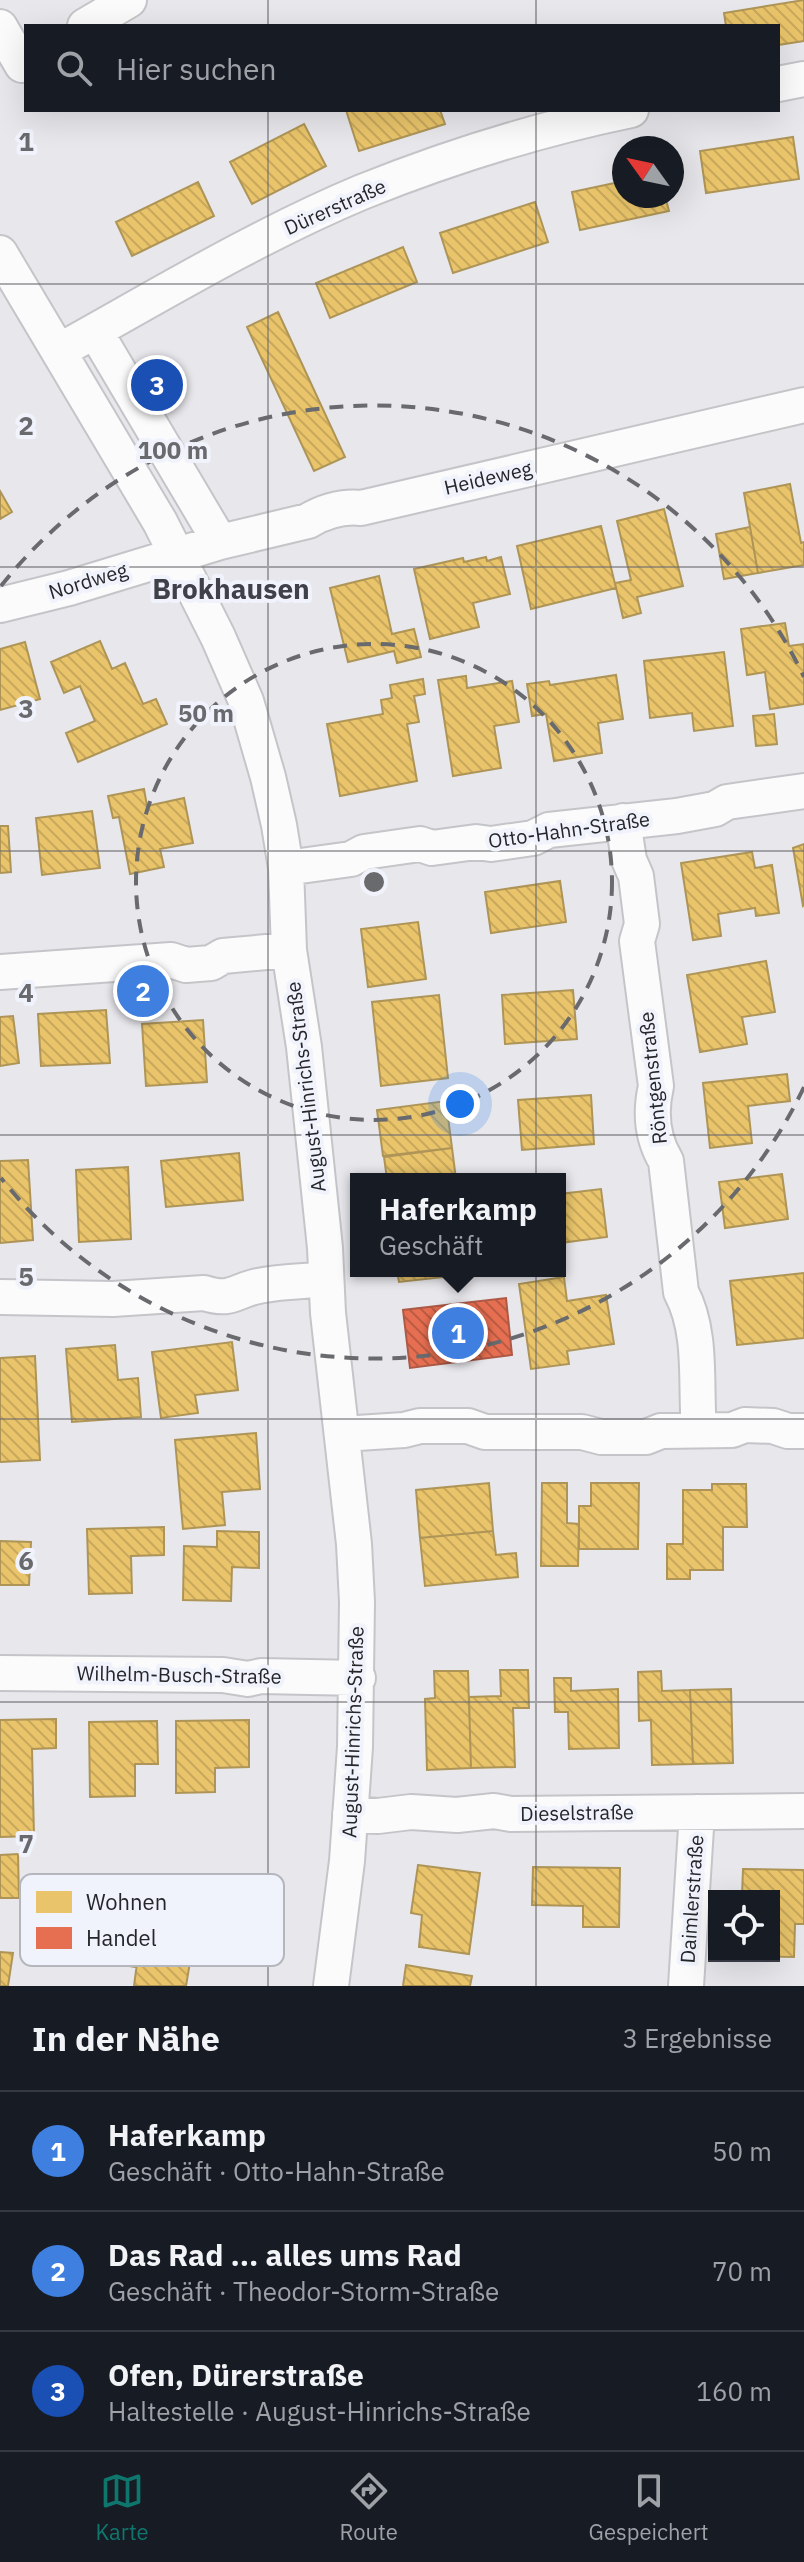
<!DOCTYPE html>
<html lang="de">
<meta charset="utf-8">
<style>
body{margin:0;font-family:"IBM Plex Sans",sans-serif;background:#242831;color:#f1f3f6}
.controls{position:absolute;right:24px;bottom:24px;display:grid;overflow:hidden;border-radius:0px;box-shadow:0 8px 32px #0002}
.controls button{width:72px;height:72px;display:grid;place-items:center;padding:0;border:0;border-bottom:2px solid #363941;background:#171b24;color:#f1f3f6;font:40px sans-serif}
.compass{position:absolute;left:612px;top:136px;width:72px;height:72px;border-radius:50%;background:#171b24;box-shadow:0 8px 32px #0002;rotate:303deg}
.you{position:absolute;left:460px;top:1104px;width:28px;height:28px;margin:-20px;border:6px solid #fff;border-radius:50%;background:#1a73e8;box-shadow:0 0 0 12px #1a73e833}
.badge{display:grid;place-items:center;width:52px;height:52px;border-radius:50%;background:#0f766e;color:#fff;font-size:26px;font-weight:700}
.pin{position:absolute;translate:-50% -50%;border:4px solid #fff;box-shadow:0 2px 8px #0006}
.popup{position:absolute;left:350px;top:1173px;width:216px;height:104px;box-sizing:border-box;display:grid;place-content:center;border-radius:0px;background:#171b24;filter:drop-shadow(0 2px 6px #0005);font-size:26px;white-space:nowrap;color:#9ea1a6}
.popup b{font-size:30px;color:#f1f3f6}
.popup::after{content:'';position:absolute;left:50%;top:100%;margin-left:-16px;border:16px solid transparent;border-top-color:#171b24}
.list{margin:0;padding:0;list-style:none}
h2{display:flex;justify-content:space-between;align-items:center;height:104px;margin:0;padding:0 32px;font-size:34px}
h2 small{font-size:26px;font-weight:400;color:#9ea1a6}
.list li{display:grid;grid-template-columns:52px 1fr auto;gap:24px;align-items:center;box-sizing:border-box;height:120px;padding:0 32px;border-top:2px solid #363941}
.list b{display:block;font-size:30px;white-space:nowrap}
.list p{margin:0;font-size:26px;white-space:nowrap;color:#9ea1a6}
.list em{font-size:26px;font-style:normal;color:#9ea1a6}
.icon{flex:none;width:44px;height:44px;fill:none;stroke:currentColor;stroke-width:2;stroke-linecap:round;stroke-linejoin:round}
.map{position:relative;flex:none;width:804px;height:1986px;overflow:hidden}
.search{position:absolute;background:#171b24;box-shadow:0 8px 32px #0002;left:24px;right:24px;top:24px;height:88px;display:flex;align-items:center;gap:20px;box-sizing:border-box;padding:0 28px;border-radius:0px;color:#9ea1a6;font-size:30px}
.sheet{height:464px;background:#171b24}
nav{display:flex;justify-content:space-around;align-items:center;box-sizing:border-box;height:112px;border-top:2px solid #363941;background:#171b24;font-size:22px;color:#9ea1a6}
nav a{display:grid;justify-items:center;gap:4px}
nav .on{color:#0f766e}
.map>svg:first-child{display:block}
.homes{fill:url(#homes-back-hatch);stroke:#ae9557;stroke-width:2}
.shops{fill:url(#shops-back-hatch);stroke:#ad5945;stroke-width:2}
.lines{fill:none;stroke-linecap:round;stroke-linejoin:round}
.minor-casing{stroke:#c5c5c9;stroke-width:38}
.minor{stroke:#fbfbfc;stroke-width:34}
.grid{fill:none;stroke:#696a6e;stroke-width:2;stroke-opacity:0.55}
.ring{fill:none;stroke:#696a6e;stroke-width:4;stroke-dasharray:14 10}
.labels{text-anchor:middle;stroke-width:8;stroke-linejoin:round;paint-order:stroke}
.street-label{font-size:20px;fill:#25262a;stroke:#f1f3fc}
.district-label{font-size:28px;font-weight:bold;fill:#3f4048;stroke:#f1f3fc}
.key{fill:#f1f3fc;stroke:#b4b6bd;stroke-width:2}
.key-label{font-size:22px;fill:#25262a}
.grid-label{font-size:26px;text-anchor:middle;font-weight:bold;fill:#696a6e;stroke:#f1f3fc;stroke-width:8;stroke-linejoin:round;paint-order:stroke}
.centre{fill:#696a6e;stroke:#f1f3fc;stroke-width:4}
.ring-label{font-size:24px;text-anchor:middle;font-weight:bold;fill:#696a6e;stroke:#f1f3fc;stroke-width:8;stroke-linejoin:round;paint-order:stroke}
</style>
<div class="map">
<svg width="804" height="1986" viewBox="0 0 804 1986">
<defs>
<pattern id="homes-back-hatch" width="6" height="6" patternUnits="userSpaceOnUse" patternTransform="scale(2)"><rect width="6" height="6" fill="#e9c46a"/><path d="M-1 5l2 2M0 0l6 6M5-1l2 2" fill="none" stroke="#c8a85c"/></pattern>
<pattern id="shops-back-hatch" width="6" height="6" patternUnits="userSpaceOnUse" patternTransform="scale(2)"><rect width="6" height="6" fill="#e76f51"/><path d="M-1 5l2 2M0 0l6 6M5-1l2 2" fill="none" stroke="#bb5b43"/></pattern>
</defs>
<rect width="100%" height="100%" fill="#e7e7ec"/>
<path class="homes" d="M 804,0 L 804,41 L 778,45 L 778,26 L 726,26 L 724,13 Z
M 346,110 L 440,110 L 445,124 L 359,151 Z
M 304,124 L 326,166 L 252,204 L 230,162 Z
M 793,137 L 799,179 L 706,193 L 700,151 Z
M 624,181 L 624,196 L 665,196 L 669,211 L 580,230 L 572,192 Z
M 198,182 L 214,216 L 132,256 L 116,222 Z
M 535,202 L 548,242 L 453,273 L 440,233 Z
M 403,247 L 417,282 L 330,318 L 316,283 Z
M 278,312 L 345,457 L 314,471 L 247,327 Z
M 790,484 L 801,543 L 804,542 L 804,565 L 758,573 L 744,493 Z
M 0,491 L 12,512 L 0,519 Z
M 664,509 L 683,586 L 637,597 L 641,613 L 623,618 L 615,583 L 631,580 L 617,521 Z
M 601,526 L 616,588 L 531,609 L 517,546 Z
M 750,527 L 758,573 L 724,579 L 716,534 Z
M 486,557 L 487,561 L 501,557 L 510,594 L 473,603 L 479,627 L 430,639 L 414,569 L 463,558 L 464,562 Z
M 379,576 L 392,634 L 414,629 L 421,657 L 397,663 L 394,651 L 348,662 L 330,588 Z
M 785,623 L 789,646 L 804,644 L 804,704 L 770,709 L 765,672 L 747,675 L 741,629 Z
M 100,641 L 112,669 L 125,663 L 143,704 L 156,699 L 167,724 L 78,762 L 66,733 L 95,721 L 80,686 L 64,693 L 51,662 Z
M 25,642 L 40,699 L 0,710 L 0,649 Z
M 724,652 L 733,726 L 694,731 L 692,713 L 650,718 L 644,661 Z
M 616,675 L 623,719 L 598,723 L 602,753 L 554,761 L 546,714 L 532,716 L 527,684 L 549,681 L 550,685 Z
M 466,676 L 467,688 L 512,681 L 519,722 L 494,726 L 501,768 L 453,776 L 438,680 Z
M 423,679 L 425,694 L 414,696 L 419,722 L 407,724 L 417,781 L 340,796 L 327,724 L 383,714 L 381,700 L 392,698 L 390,685 Z
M 774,714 L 777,744 L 756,746 L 753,716 Z
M 144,789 L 147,806 L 184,798 L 193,843 L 160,849 L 164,867 L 130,874 L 119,817 L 113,818 L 108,796 Z
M 92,811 L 100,868 L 42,875 L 36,818 Z
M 0,826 L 8,826 L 11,872 L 0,873 Z
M 804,844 L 804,905 L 803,906 L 793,848 Z
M 752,852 L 755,868 L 772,865 L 779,913 L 756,916 L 755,908 L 718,914 L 721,936 L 693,940 L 681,863 Z
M 560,881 L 566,922 L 491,933 L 485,892 Z
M 418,922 L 426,979 L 368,987 L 361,929 Z
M 766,961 L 775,1012 L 742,1017 L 747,1044 L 700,1052 L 687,975 Z
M 573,990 L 577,1039 L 505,1044 L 502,995 Z
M 439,995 L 448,1078 L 381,1086 L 372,1002 Z
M 106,1010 L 110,1063 L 41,1066 L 38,1014 Z
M 13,1016 L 19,1063 L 0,1066 L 0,1017 Z
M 203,1020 L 207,1082 L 146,1086 L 142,1024 Z
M 787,1074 L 790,1101 L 748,1106 L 752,1143 L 710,1148 L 703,1083 Z
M 591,1095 L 594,1144 L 522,1150 L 518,1100 Z
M 446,1101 L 452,1148 L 383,1156 L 377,1110 Z
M 452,1148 L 456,1179 L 387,1179 L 384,1157 Z
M 239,1153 L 243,1200 L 166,1207 L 161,1161 Z
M 28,1160 L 33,1240 L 0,1243 L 0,1161 Z
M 128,1167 L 131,1239 L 79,1242 L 76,1170 Z
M 782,1174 L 788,1219 L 725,1228 L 719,1182 Z
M 601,1189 L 607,1237 L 560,1243 L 560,1194 Z
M 397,1271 L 462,1271 L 463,1275 L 399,1282 Z
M 804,1273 L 804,1338 L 737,1345 L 730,1281 Z
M 564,1277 L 567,1301 L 606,1295 L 614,1344 L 567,1351 L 569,1364 L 531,1369 L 519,1284 Z
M 232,1342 L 238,1390 L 195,1395 L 198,1413 L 161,1418 L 152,1352 Z
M 115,1345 L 118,1380 L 138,1378 L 141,1417 L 72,1422 L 66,1349 Z
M 35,1356 L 40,1460 L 0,1462 L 0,1358 Z
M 256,1433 L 260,1489 L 222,1492 L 225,1525 L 183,1529 L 175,1440 Z
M 489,1483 L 493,1531 L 420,1538 L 416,1490 Z
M 542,1483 L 567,1483 L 567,1523 L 579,1524 L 578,1566 L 541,1566 Z
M 591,1483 L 639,1483 L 638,1549 L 579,1549 L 579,1506 L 591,1506 Z
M 712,1484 L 746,1484 L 747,1527 L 723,1527 L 723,1570 L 690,1570 L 690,1579 L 667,1579 L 667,1544 L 683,1544 L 683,1490 L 712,1490 Z
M 164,1527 L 164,1555 L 131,1556 L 132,1593 L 89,1594 L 87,1529 Z
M 217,1531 L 259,1532 L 259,1568 L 232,1567 L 231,1601 L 183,1600 L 184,1546 L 217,1547 Z
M 493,1531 L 496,1555 L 516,1553 L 518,1577 L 425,1586 L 420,1538 Z
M 0,1541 L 31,1542 L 29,1585 L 0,1585 Z
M 500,1670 L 528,1670 L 529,1708 L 513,1708 L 515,1767 L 471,1768 L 469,1697 L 501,1696 Z
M 434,1671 L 468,1671 L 471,1768 L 427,1770 L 425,1699 L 435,1698 Z
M 661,1671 L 662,1691 L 690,1690 L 693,1764 L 652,1765 L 651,1720 L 639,1721 L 638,1672 Z
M 554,1678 L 571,1678 L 571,1691 L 618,1689 L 619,1748 L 569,1749 L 568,1712 L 555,1712 Z
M 731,1689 L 733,1763 L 693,1764 L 690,1690 Z
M 56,1719 L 56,1748 L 32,1749 L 34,1836 L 0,1837 L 0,1720 Z
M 249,1720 L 249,1767 L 215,1768 L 215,1792 L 176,1793 L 176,1721 Z
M 157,1721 L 158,1764 L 135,1764 L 135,1796 L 90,1797 L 89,1722 Z
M 18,1854 L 19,1898 L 0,1898 L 0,1855 Z
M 418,1865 L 480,1873 L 469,1954 L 419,1947 L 422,1915 L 411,1913 Z
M 533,1867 L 620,1868 L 619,1927 L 583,1927 L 583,1906 L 532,1905 Z
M 743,1869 L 804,1870 L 804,1924 L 795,1924 L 794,1957 L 749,1956 L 774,1956 L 774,1896 L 742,1896 Z
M 107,1892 L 146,1898 L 136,1967 L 97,1961 Z
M 139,1948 L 191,1956 L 186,1986 L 134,1986 Z
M 0,1952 L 13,1953 L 8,1986 L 0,1986 Z
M 406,1965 L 472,1976 L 470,1986 L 403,1986 Z"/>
<path class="shops" d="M 506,1298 L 512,1355 L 410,1368 L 403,1310 Z"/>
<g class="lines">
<defs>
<path id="minor" d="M 85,26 L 129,0
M 0,27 L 22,65
M 778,84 L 804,79
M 0,253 L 160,522 L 218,637 L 246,701 L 268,777 L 279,825 L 286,868 L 289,950 L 304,1047 L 325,1248 L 328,1313 L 354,1544 L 357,1602 L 355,1747 L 347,1861 L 331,1986
M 95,331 L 220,542
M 59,351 C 158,296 257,236 362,192 C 449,157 539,129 631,110
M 0,605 L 69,588 L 220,542 L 308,521 C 325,511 341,506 361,508 L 804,405
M 623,821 L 629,860 L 636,876 L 642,924 L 637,941 L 656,1086 C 650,1112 652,1138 666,1161 L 681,1292 C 703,1333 695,1385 699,1430
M 286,868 L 351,859 L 364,852 L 420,844 L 432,848 L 476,842 L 491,844 L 533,838 L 549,830 L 677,816 L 715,809 L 727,802 L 804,791
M 0,972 L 171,960 L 186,965 L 211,963 L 223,956 L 289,950
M 0,1297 L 113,1299 L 204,1293 C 230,1301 232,1293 254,1287 C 277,1281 303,1282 326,1279
M 342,1434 L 404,1430 L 420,1426 L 468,1426 L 485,1432 L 582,1432 L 601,1437 L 646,1437 L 661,1431 L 732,1430 L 745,1425 L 773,1426 L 788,1431 L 804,1431
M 0,1673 L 223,1675 L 248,1679 L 261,1676 L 358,1678
M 350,1814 L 378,1816 L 411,1812 L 457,1815 L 494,1811 L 511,1814 L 804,1811
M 686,1986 L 697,1812"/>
</defs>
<use href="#minor" class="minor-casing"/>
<use href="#minor" class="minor"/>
</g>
<path class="grid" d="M 268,0 L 268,26M 536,0 L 536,26M 268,110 L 268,1986M 536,110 L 536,1986M 0,284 L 804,284M 0,567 L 804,567M 0,851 L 804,851M 0,1135 L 804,1135M 0,1419 L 804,1419M 0,1702 L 804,1702"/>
<g class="ring">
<circle cx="374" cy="882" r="238"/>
<path d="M804 1087A476 476 0 0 1 1 1178M1 586A476 476 0 0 1 804 677"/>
</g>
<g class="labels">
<g class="street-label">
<text transform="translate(335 207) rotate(-24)" y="7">Dürerstraße</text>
<text transform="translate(488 478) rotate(-13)" y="7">Heideweg</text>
<text transform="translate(88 581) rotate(-17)" y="7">Nordweg</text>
<text transform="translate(569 830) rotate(-8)" y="7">Otto-Hahn-Straße</text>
<text transform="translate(653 1078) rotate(-96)" y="7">Röntgenstraße</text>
<text transform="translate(306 1087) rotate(-97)" y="7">August-Hinrichs-Straße</text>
<text transform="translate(179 1675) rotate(1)" y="7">Wilhelm-Busch-Straße</text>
<text transform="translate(353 1732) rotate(-88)" y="7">August-Hinrichs-Straße</text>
<text transform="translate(577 1813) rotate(-1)" y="7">Dieselstraße</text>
<text transform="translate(692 1899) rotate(-86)" y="7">Daimlerstraße</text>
</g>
<g class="district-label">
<text x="231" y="599">Brokhausen</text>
</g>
</g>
<rect x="20" y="1874" width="264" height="92" rx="12" class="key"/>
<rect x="36" y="1891" width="36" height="22" fill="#e9c46a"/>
<rect x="36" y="1927" width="36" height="22" fill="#e76f51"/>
<g class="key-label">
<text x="86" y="1910">Wohnen</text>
<text x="86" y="1946">Handel</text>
</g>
<g class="grid-label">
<text x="26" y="151">1</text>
<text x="26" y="435">2</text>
<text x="26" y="718">3</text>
<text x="26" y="1002">4</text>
<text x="26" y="1286">5</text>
<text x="26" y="1570">6</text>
<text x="26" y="1853">7</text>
</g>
<circle cx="374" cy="882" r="12" class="centre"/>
<g class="ring-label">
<text x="173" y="459">100 m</text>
<text x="206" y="722">50 m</text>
</g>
</svg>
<div class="controls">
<button><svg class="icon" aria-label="locate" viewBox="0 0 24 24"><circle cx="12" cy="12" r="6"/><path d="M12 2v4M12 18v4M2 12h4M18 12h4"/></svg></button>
</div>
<svg class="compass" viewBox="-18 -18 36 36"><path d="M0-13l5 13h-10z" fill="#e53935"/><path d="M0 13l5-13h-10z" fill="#9ea1a6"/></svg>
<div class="you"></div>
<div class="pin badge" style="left:458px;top:1333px;background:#3f7fe0">1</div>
<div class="popup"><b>Haferkamp</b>Geschäft</div>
<div class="pin badge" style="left:143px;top:991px;background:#3f7fe0">2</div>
<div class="pin badge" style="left:157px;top:385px;background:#1a4fb4">3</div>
<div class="search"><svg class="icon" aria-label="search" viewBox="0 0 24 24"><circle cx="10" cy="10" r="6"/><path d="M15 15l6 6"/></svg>Hier suchen</div>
</div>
<section class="sheet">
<h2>In der Nähe<small>3 Ergebnisse</small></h2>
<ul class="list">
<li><span class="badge" style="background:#3f7fe0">1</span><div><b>Haferkamp</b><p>Geschäft · Otto-Hahn-Straße</p></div><em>50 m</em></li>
<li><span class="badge" style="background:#3f7fe0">2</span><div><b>Das Rad ... alles ums Rad</b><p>Geschäft · Theodor-Storm-Straße</p></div><em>70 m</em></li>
<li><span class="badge" style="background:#1a4fb4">3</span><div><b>Ofen, Dürerstraße</b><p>Haltestelle · August-Hinrichs-Straße</p></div><em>160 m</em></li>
</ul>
</section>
<nav>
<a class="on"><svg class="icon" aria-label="map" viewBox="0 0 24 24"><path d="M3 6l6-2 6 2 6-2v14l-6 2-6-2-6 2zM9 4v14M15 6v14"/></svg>Karte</a>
<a><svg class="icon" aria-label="directions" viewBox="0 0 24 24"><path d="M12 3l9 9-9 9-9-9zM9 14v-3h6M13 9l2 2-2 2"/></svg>Route</a>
<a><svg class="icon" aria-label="saved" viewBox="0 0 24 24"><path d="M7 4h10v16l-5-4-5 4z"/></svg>Gespeichert</a>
</nav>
